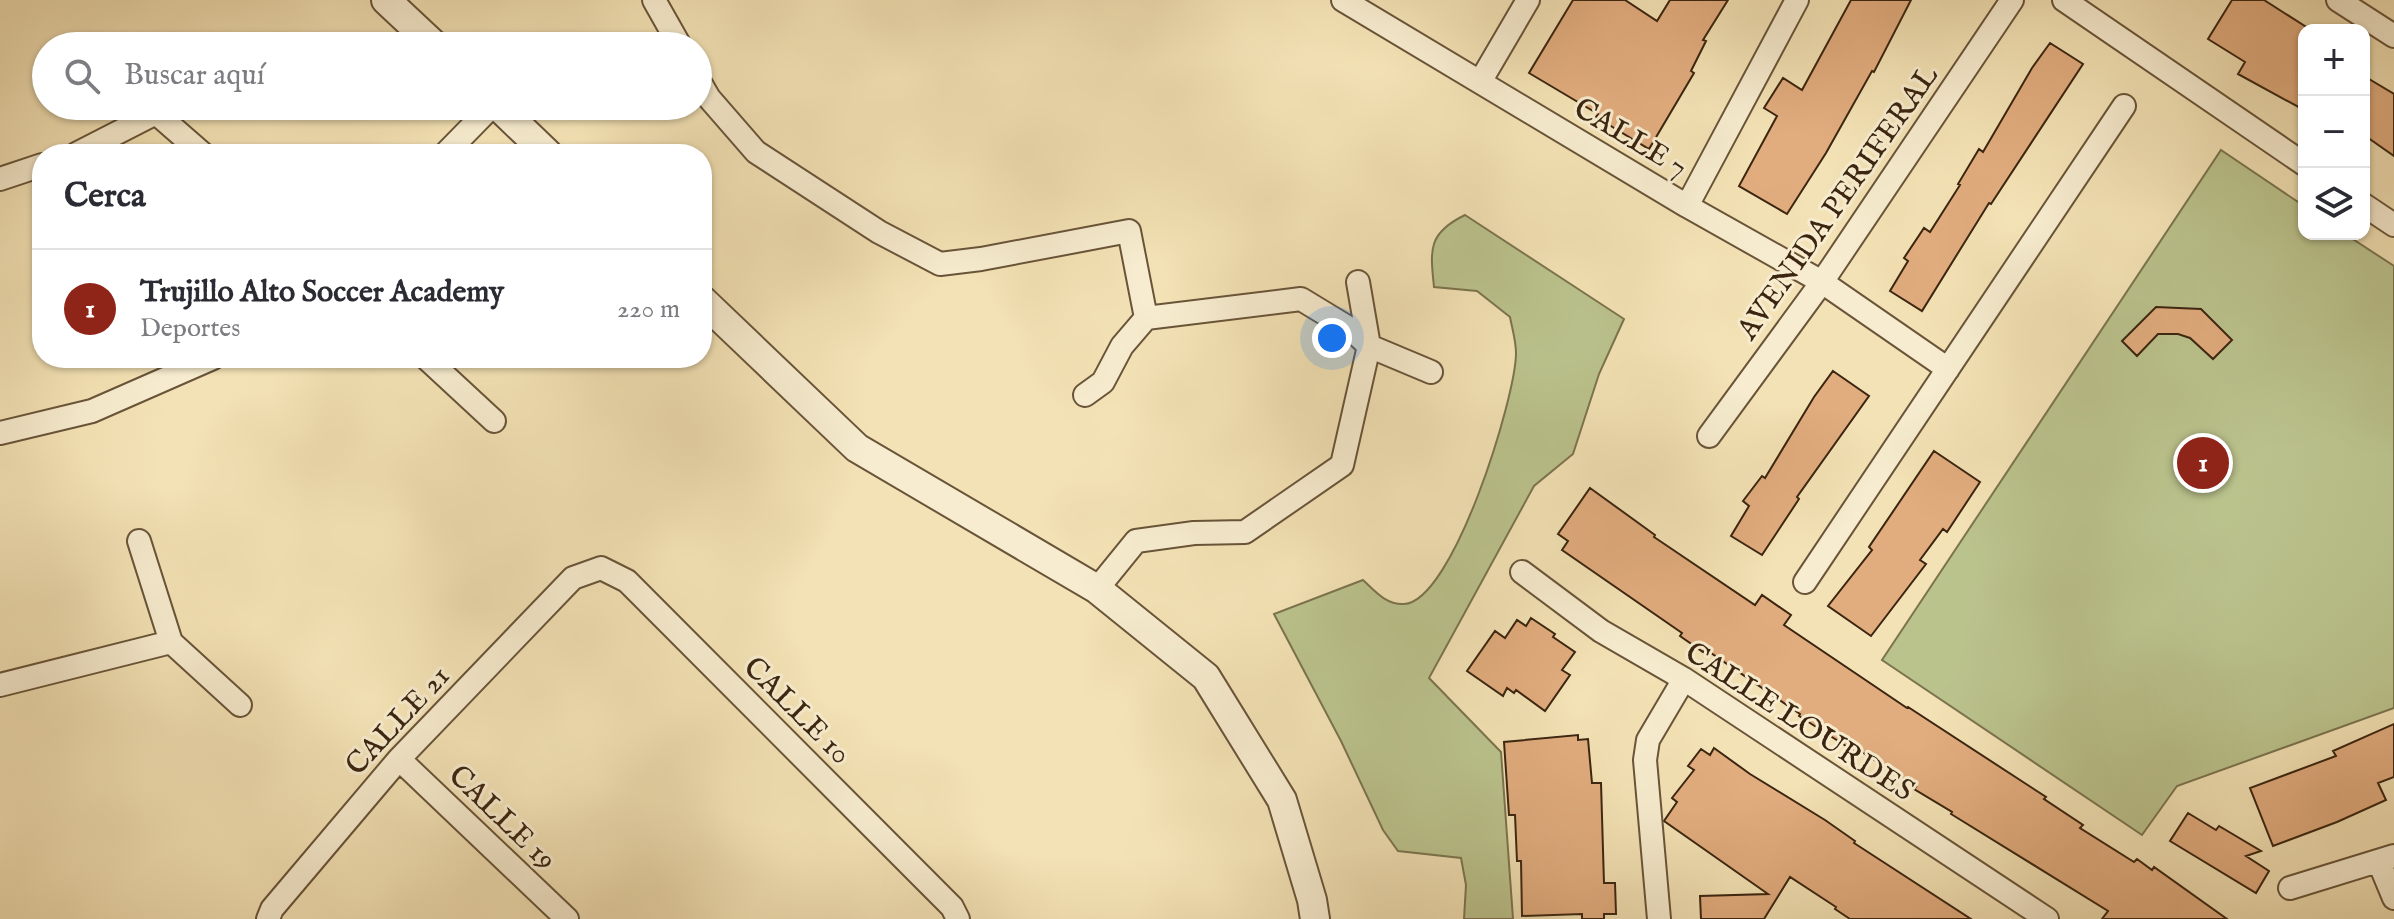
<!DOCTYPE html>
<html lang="es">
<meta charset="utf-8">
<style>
body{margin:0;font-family:"IM FELL English",serif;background:#f2f2f3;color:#2b2b33}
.controls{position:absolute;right:24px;top:24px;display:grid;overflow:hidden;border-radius:16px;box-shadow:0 2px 6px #0004}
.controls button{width:72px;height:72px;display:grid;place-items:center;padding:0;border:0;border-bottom:2px solid #e1e1e2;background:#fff;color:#2b2b33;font:40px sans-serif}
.you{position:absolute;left:1332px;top:338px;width:28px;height:28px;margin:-20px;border:6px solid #fff;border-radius:50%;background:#1a73e8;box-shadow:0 0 0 12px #1a73e833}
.badge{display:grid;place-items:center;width:52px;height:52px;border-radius:50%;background:#8f2418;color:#fff;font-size:26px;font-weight:700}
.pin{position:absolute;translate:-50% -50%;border:4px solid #fff;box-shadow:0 2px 8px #0006}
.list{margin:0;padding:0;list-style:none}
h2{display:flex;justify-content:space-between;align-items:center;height:104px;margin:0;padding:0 32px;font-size:34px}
h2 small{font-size:26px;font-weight:400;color:#7c7c81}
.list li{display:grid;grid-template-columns:52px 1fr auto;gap:24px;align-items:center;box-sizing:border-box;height:120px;padding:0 32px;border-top:2px solid #e1e1e2}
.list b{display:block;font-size:30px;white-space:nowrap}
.list p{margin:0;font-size:26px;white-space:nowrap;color:#7c7c81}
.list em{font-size:26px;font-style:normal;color:#7c7c81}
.icon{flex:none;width:44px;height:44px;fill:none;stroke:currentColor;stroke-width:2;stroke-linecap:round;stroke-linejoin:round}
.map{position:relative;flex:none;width:2394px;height:919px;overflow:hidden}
.search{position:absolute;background:#fff;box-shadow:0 2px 6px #0004;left:32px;top:32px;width:680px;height:88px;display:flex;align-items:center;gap:20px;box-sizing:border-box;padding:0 28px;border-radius:44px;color:#7c7c81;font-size:30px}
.panel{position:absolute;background:#fff;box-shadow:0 2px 6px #0004;left:32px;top:144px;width:680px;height:224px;border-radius:32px}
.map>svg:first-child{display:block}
.green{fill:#bbc38d;stroke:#7b744e;stroke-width:2}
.building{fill:#e1ac7e;stroke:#3b2510;stroke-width:2}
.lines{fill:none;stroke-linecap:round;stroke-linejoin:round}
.minor-casing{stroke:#695439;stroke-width:26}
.tertiary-casing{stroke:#695439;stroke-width:32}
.minor{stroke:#f7eccf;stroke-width:22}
.tertiary{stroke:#f7eccf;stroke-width:28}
.labels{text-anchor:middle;stroke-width:6;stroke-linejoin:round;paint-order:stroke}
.street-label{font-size:30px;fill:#3b2510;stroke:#f7eccf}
</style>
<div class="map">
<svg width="2394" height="919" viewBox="0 0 2394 919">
<rect width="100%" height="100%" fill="#f3e2b5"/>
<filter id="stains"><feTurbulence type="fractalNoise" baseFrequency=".0025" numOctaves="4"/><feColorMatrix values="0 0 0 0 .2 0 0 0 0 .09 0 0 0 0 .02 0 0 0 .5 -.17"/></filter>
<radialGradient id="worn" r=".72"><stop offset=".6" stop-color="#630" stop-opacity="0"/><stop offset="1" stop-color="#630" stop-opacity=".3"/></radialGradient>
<path class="green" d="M 2221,150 L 2304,206 L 2304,234 L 2345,234 L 2394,266 L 2394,708 L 2177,786 L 2142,835 L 1882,660 Z
M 1465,215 L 1624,319 L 1599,374 L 1573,454 L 1534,486 L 1429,678 L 1501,752 L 1513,919 L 1464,919 L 1466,885 L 1461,858 L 1398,851 L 1383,830 L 1341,741 L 1274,614 L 1363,580 C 1375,591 1386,605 1404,604 C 1453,602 1516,397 1516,353 C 1516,341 1512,328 1510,317 L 1477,291 L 1434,287 C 1430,249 1428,233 1465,215 Z"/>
<path class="building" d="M 1573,0 L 1625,0 L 1657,21 L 1670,0 L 1728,0 L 1703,40 L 1706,41 L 1691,71 L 1694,73 L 1649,149 L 1596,117 L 1598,114 L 1529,73 Z
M 1851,0 L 1911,0 L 1874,72 L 1872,71 L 1826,153 L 1787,214 L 1739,186 L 1777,116 L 1764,108 L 1783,78 L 1802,90 Z
M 2232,0 L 2264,0 L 2311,30 L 2304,30 L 2304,110 L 2238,74 L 2245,62 L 2208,39 Z
M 2050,43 L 2083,64 L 1991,204 L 1989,203 L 1922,311 L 1890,291 L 1908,261 L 1904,258 L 1924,228 L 1930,232 L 1960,185 L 1958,184 L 1979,149 L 1983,152 L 2032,68 Z
M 2364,76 L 2394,94 L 2394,156 L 2364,135 Z
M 2156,307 L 2201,309 L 2232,340 L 2213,359 L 2190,338 L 2178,334 L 2158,334 L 2137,356 L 2122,341 Z
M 1833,371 L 1869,396 L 1797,497 L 1799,499 L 1762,555 L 1731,536 L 1749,506 L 1743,501 L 1762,476 L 1765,478 L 1814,397 Z
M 1934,451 L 1980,482 L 1947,532 L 1943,529 L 1920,560 L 1926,564 L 1871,636 L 1828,606 L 1872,550 L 1869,547 Z
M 1590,488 L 1655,535 L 1654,537 L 1755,605 L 1762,595 L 1791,615 L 1784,625 L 1907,708 L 1908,707 L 2046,797 L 2044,799 L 2083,825 L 2080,828 L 2134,862 L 2137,859 L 2152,870 L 2154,867 L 2227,919 L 2102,919 L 2108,911 L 1951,814 L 1952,812 L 1914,789 L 1916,787 L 1862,752 L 1860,755 L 1799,716 L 1800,714 L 1705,649 L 1703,652 L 1680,636 L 1682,633 L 1562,550 L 1568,541 L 1558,534 Z
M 1531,618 L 1555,634 L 1553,637 L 1575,652 L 1562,670 L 1570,675 L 1545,711 L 1516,690 L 1514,693 L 1507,688 L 1503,696 L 1467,671 L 1495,631 L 1505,638 L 1517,620 L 1526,626 Z
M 2394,724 L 2394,777 L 2378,783 L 2386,800 L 2337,822 L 2273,846 L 2250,788 L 2336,756 L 2333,751 Z
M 1578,735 L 1578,740 L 1588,739 L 1592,783 L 1601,783 L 1604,883 L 1615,883 L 1616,914 L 1604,914 L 1604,919 L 1582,919 L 1582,914 L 1522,916 L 1521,861 L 1517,861 L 1515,815 L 1509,815 L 1504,742 Z
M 1714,748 L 1750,774 L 1825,820 L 1855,841 L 1854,843 L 1971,919 L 1850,919 L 1835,909 L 1836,907 L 1790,877 L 1764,919 L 1701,919 L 1700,896 L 1768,894 L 1664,821 L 1677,802 L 1672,798 L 1694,770 L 1688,766 L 1701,749 L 1710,755 Z
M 2188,813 L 2216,830 L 2219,826 L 2261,851 L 2246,856 L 2269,871 L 2256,893 L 2170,841 Z"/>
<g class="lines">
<defs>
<path id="minor" d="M 654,0 L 680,46
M 1343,0 L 1687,206 L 1822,282 L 1948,369
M 2064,0 L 2304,164
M 2338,0 L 2394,36
M 698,79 L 709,98 L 756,152 L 879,232 L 940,264 L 981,259 L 1129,231 L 1146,318
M 1480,82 L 1528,0
M 76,154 L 156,113 L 203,154
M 445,154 L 492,106
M 0,179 L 42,165
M 2364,205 L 2394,225
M 1687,206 L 1797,0
M 426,358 L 494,421
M 1085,395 L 1103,382 L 1122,346 L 1146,318 L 1301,299 L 1352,330 L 1369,346 L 1431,372
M 0,433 L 92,411 L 213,358
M 1709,436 L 1822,282 L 2012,0
M 139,541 L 171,642 L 240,705
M 1522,572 L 1601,631 L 1684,679 L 2047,919
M 1805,582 L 2124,106
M 1097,589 L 1136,541 L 1194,533 L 1245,532 L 1342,465 L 1369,346 L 1358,282
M 0,685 L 171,642
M 399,759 L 567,919
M 2379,862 L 2394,898
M 2290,888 L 2394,856
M 268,919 L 272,909 L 399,759 L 573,578 L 601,568 L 627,581 L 952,907 L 958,919
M 1659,919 L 1645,760 L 1648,740 L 1684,679"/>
<path id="tertiary" d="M 386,0 L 435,46
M 498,106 L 548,154
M 702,300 L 857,448 L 1097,589 L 1206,677 L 1282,800 L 1312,900 L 1315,919"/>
</defs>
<use href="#minor" class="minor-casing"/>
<use href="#tertiary" class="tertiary-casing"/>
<use href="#minor" class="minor"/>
<use href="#tertiary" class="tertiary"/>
</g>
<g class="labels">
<g class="street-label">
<text transform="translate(1631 137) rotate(31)" y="10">CALLE 7</text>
<text transform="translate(1837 202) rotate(-55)" y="10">AVENIDA PERIFERAL</text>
<text transform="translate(798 710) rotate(45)" y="10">CALLE 10</text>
<text transform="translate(397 720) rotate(-47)" y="10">CALLE 21</text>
<text transform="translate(1800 721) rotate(33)" y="10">CALLE LOURDES</text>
<text transform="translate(503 817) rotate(44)" y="10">CALLE 19</text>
</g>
</g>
<rect width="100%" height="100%" filter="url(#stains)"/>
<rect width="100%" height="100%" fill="url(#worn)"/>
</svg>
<div class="controls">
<button>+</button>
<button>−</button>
<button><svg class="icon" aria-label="layers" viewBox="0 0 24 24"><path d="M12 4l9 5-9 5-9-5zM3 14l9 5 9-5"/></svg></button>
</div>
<div class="you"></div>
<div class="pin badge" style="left:2203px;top:463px">1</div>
<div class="search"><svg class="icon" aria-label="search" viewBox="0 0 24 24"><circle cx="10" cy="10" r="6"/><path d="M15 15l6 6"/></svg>Buscar aquí</div>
<section class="panel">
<h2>Cerca<small></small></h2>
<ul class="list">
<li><span class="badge">1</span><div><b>Trujillo Alto Soccer Academy</b><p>Deportes</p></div><em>220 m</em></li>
</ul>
</section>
</div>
